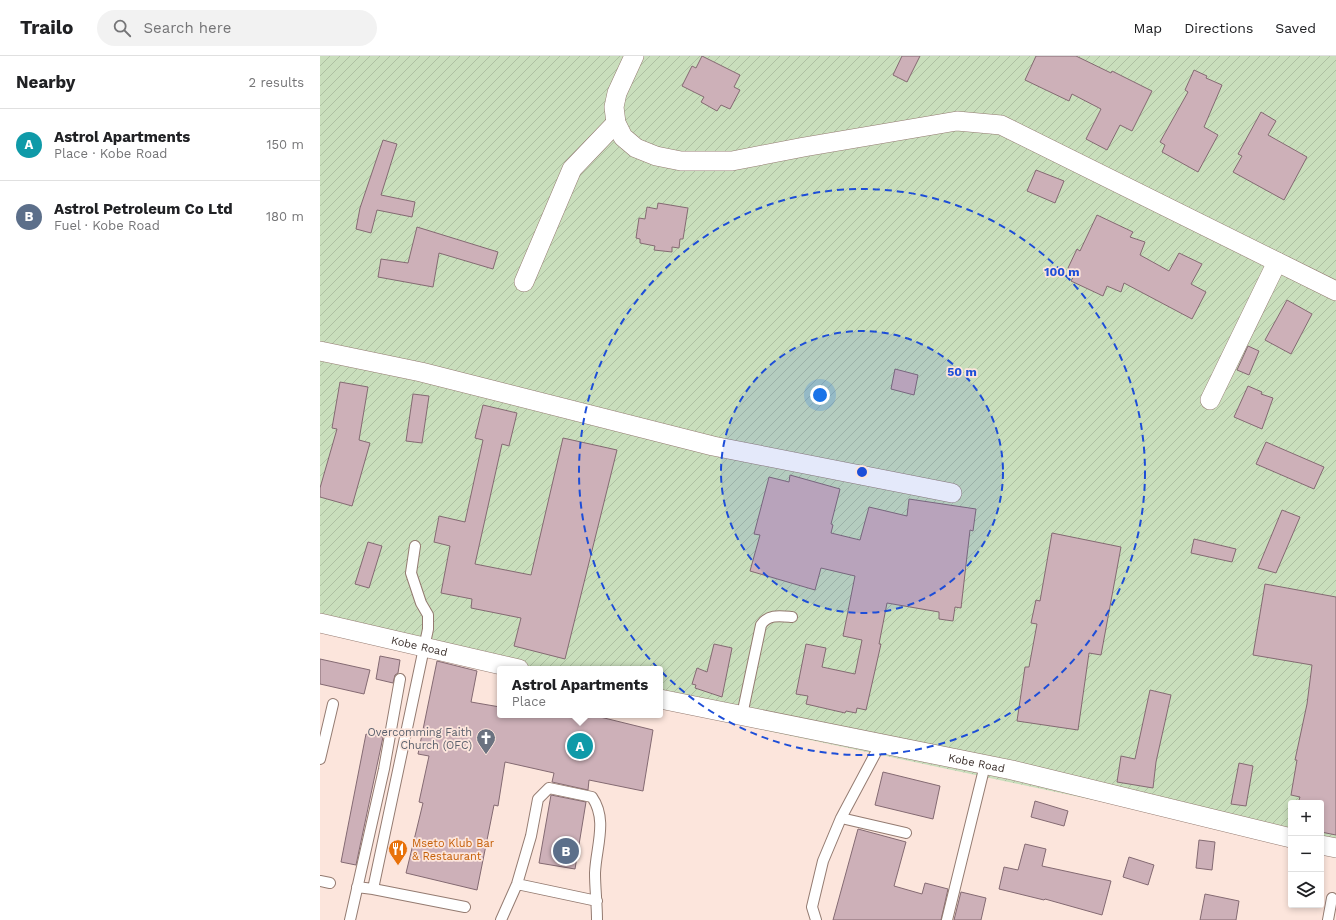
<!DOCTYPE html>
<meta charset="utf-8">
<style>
body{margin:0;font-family:"Work Sans",sans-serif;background:#f2f2f2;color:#202124}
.controls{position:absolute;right:12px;bottom:12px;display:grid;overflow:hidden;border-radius:4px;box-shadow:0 2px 6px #0003}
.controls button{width:36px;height:36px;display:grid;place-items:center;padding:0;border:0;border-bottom:1px solid #e0e0e0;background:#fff;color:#202124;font:20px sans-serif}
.you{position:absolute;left:500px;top:339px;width:14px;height:14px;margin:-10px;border:3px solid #fff;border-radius:50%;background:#1a73e8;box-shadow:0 0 0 6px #1a73e833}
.badge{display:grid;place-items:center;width:26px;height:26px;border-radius:50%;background:#367d88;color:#fff;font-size:13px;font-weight:700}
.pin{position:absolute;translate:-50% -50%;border:2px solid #fff;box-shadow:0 1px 4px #0006}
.popup{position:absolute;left:177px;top:610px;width:166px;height:52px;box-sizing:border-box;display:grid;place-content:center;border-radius:4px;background:#fff;filter:drop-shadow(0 1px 3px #0005);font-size:13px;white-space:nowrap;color:#757577}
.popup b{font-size:15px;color:#202124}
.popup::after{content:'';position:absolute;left:50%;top:100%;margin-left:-8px;border:8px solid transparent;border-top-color:#fff}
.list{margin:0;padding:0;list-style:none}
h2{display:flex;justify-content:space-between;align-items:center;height:52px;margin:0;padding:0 16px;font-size:17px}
h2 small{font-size:13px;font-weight:400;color:#757577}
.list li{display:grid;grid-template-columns:26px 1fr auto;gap:12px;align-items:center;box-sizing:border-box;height:72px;padding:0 16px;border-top:1px solid #e0e0e0}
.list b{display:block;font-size:15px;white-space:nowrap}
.list p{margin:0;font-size:13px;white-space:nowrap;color:#757577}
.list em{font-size:13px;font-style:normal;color:#757577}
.icon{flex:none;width:22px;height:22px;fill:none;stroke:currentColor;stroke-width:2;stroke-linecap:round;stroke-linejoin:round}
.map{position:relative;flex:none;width:1016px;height:864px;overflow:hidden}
header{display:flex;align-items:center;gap:24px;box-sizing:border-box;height:56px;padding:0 20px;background:#fff;border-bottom:1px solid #e0e0e0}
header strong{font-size:19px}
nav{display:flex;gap:22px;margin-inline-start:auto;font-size:14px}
.search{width:280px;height:36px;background:#f2f2f2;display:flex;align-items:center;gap:10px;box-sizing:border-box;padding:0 14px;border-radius:22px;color:#757577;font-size:15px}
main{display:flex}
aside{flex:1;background:#fff}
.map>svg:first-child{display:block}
.garden{fill:url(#garden-furrows)}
.building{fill:#cdb0b8;stroke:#846a72}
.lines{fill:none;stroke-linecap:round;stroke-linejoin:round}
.lane-casing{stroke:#947b71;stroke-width:12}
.street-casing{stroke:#947b71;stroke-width:20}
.lane{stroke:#fff;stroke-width:10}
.street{stroke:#fff;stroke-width:19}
.ring{fill:none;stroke:#1d4ed8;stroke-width:2;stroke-dasharray:7 5}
.labels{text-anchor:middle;stroke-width:3.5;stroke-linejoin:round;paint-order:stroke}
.street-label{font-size:11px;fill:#3c312d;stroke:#fce5dc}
.worship-label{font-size:11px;fill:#5b616d;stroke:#fce5dc;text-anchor:end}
.food-label{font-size:11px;fill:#c56008;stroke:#fce5dc;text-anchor:start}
.centre{fill:#1d4ed8;stroke:#fce5dc;stroke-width:2}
.ring-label{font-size:12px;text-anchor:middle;font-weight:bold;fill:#1d4ed8;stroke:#fce5dc;stroke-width:3.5;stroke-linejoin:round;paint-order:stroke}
</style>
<header>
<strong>Trailo</strong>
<div class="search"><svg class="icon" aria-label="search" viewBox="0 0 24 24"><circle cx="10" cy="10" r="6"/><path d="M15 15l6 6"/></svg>Search here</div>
<nav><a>Map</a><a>Directions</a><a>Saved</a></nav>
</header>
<main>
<aside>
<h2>Nearby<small>2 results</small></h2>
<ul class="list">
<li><span class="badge" style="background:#0f9aa8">A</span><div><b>Astrol Apartments</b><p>Place · Kobe Road</p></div><em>150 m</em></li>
<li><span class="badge" style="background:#5c6f8a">B</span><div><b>Astrol Petroleum Co Ltd</b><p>Fuel · Kobe Road</p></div><em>180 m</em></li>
</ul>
</aside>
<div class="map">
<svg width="1016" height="864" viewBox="0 0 1016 864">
<defs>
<pattern id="garden-furrows" width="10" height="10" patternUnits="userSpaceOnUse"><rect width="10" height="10" fill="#c9debc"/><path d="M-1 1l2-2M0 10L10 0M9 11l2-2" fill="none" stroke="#aebfa2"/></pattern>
</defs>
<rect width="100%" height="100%" fill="#fce5dc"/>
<path class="garden" d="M 0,0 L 1016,0 L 1016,795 L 1001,792 L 1001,747 L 971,747 L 971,786 L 340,652 L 340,613 L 180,613 L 0,576 Z"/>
<path class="building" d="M 382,0 L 420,19 L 414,31 L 420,34 L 410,53 L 401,49 L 397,55 L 381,46 L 384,41 L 362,30 L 372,10 L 376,12 Z
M 582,0 L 600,0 L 587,26 L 573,19 Z
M 716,0 L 756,0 L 791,17 L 792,15 L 832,35 L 812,75 L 800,69 L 787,94 L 766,83 L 781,53 L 752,38 L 749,45 L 705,24 Z
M 874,14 L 887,20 L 886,22 L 902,29 L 884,71 L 898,79 L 878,116 L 842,96 L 845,89 L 840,86 L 868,36 L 865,34 Z
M 941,56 L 956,65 L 948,79 L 987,101 L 964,144 L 913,116 L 922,100 L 918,98 Z
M 63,84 L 77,88 L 61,139 L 95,146 L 92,161 L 57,154 L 51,177 L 36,173 L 40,152 Z
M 716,114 L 744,125 L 735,147 L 707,135 Z
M 338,147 L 368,152 L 363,183 L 360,183 L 359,192 L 352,191 L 352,196 L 334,194 L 335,190 L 320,187 L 320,183 L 316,182 L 319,162 L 325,163 L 327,151 L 337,153 Z
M 777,159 L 813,176 L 810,181 L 825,186 L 820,199 L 849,215 L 859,197 L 882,208 L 871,228 L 886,236 L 872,263 L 804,227 L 801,236 L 787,230 L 783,240 L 751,225 L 756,216 L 748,212 L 757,193 L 760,195 Z
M 97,171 L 178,196 L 173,213 L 119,197 L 113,231 L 58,221 L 61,203 L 88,207 Z
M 967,244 L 992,258 L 971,298 L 945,284 Z
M 928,290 L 939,295 L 929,319 L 917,314 Z
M 575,313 L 598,319 L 594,339 L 571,333 Z
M 20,326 L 48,331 L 39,384 L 50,387 L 32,450 L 0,441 L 0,432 L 17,373 L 12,372 Z
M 928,330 L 942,336 L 941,338 L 953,342 L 942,373 L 914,361 Z
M 93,338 L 109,340 L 102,387 L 86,385 Z
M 163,349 L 197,357 L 189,390 L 182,388 L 155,508 L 211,519 L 243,382 L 297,394 L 245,603 L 194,590 L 201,562 L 151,552 L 152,543 L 121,537 L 130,490 L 114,486 L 119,460 L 145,466 L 163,384 L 155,382 Z
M 946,386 L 1004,411 L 994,433 L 936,408 Z
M 470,419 L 520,433 L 511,468 L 513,469 L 511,477 L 540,484 L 549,451 L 587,460 L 589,443 L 656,453 L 653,475 L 650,474 L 641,552 L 635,551 L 633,565 L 619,563 L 619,556 L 567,547 L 559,588 L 561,588 L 546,654 L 537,652 L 536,657 L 526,655 L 525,657 L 486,648 L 488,640 L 476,638 L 486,588 L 506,592 L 502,611 L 535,618 L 542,584 L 523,580 L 535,520 L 501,512 L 495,534 L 430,515 L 440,479 L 434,478 L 449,421 L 469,426 Z
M 962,454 L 980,461 L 956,517 L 938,512 Z
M 732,477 L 801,491 L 781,599 L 769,597 L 758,674 L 697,665 L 705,611 L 709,611 L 717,568 L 711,567 L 716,544 L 720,545 Z
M 874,483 L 916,493 L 912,506 L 871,497 Z
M 48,486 L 62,490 L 49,532 L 35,528 Z
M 945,528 L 1016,541 L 1016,779 L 1001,776 L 1001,747 L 978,747 L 980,741 L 971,739 L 977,704 L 975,704 L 987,648 L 992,609 L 933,599 Z
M 394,588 L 412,592 L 402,641 L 375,632 L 376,629 L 372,628 L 377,612 L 387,616 Z
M 60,600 L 80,604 L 78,617 L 75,619 L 73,627 L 56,623 Z
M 0,603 L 50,614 L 44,638 L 0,628 Z
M 117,605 L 157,615 L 151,646 L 180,651 L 180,659 L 272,659 L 333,674 L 323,735 L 269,724 L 268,734 L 232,726 L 234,717 L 185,706 L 178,750 L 174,749 L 157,834 L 86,817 L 103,747 L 99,746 L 109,700 L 98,698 Z
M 830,634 L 851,639 L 836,706 L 833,732 L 797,726 L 801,700 L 815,703 Z
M 46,678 L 63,681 L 36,809 L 21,806 Z
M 919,707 L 933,710 L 926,750 L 911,748 Z
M 563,716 L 620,730 L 613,763 L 555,749 Z
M 231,739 L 266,746 L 255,813 L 219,807 Z
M 715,745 L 748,755 L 744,770 L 711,761 Z
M 538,773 L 586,786 L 574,830 L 602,838 L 605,827 L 628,833 L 621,864 L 513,864 Z
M 879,784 L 895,786 L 892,814 L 876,812 Z
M 705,788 L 726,793 L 722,810 L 791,825 L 782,859 L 725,843 L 724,844 L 679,833 L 684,811 L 698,814 Z
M 809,801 L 834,809 L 828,829 L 803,821 Z
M 641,836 L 666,842 L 661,864 L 634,864 Z
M 885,838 L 919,845 L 916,864 L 880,864 Z"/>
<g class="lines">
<defs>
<path id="lane" d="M 422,659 L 441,569 C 448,558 460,560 472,561
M 0,703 L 13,648
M 521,762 L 586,777
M 0,825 L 10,827
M 197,828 L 277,845
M 37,831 L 53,833 L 108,573 L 108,559 L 101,547 L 91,517 L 95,490
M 53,833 L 145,851
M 30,864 L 64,713 L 80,623
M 181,864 L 197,828 L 211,780 L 218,743 L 229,732 L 272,741 C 288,764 276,791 275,817 C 275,832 277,848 277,864
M 496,864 L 492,851 L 503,805 L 521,762 L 561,687
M 627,864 L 665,709
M 1008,864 L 1012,842"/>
<g id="street">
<path d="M 314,0 L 297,37 L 294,51 L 296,67 L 303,81 L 316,92 L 336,100 L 361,105 L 412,105 L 484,91 L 637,65 L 681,69 L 1016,235"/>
<path d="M 204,226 L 252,113 L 296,67"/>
<path d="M 0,295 L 101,316 L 393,390 L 632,437"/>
<path d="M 890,344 L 957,206"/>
<path id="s1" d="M 0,567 L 199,613"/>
<path id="s2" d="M 340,643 L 692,714 L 971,782"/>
<path d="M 1001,789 L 1016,792"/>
</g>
</defs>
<use href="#lane" class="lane-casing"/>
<use href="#street" class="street-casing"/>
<use href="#lane" class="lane"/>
<use href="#street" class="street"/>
</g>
<circle cx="542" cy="416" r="141" fill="#1d4ed8" fill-opacity=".12"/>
<g class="ring">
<circle cx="542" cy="416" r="141"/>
<circle cx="542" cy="416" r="283"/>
</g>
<defs>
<symbol id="church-pin" viewBox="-11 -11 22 30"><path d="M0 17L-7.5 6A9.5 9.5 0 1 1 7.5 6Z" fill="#6b7280" stroke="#fce5dc"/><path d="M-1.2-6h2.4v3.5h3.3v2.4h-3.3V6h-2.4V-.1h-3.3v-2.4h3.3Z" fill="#fff"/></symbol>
<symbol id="restaurant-pin" viewBox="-11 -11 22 30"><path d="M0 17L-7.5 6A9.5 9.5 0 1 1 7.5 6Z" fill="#e8710a" stroke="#fce5dc"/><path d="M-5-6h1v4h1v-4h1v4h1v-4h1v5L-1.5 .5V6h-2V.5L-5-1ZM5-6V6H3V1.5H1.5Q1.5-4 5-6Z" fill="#fff"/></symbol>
</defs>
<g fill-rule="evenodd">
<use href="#church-pin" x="155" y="671" width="22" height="30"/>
<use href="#restaurant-pin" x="67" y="782" width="22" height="30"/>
</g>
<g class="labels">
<g class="street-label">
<text dy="4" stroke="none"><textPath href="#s1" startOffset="102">Kobe Road</textPath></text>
<text dy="4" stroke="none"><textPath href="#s2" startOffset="323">Kobe Road</textPath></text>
</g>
<g class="worship-label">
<text x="152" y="680">Overcomming Faith<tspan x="152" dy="13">Church (OFC)</tspan></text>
</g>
<g class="food-label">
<text x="92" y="791">Mseto Klub Bar<tspan x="92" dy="13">&amp; Restaurant</tspan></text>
</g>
</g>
<circle cx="542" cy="416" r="6" class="centre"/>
<g class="ring-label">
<text x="742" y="220">100 m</text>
<text x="642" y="320">50 m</text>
</g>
</svg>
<div class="controls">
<button>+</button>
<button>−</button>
<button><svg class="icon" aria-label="layers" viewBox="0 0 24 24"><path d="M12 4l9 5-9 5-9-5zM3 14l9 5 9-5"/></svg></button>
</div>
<div class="you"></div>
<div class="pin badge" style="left:260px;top:690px;background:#0f9aa8">A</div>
<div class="popup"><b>Astrol Apartments</b>Place</div>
<div class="pin badge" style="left:246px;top:795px;background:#5c6f8a">B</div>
</div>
</main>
